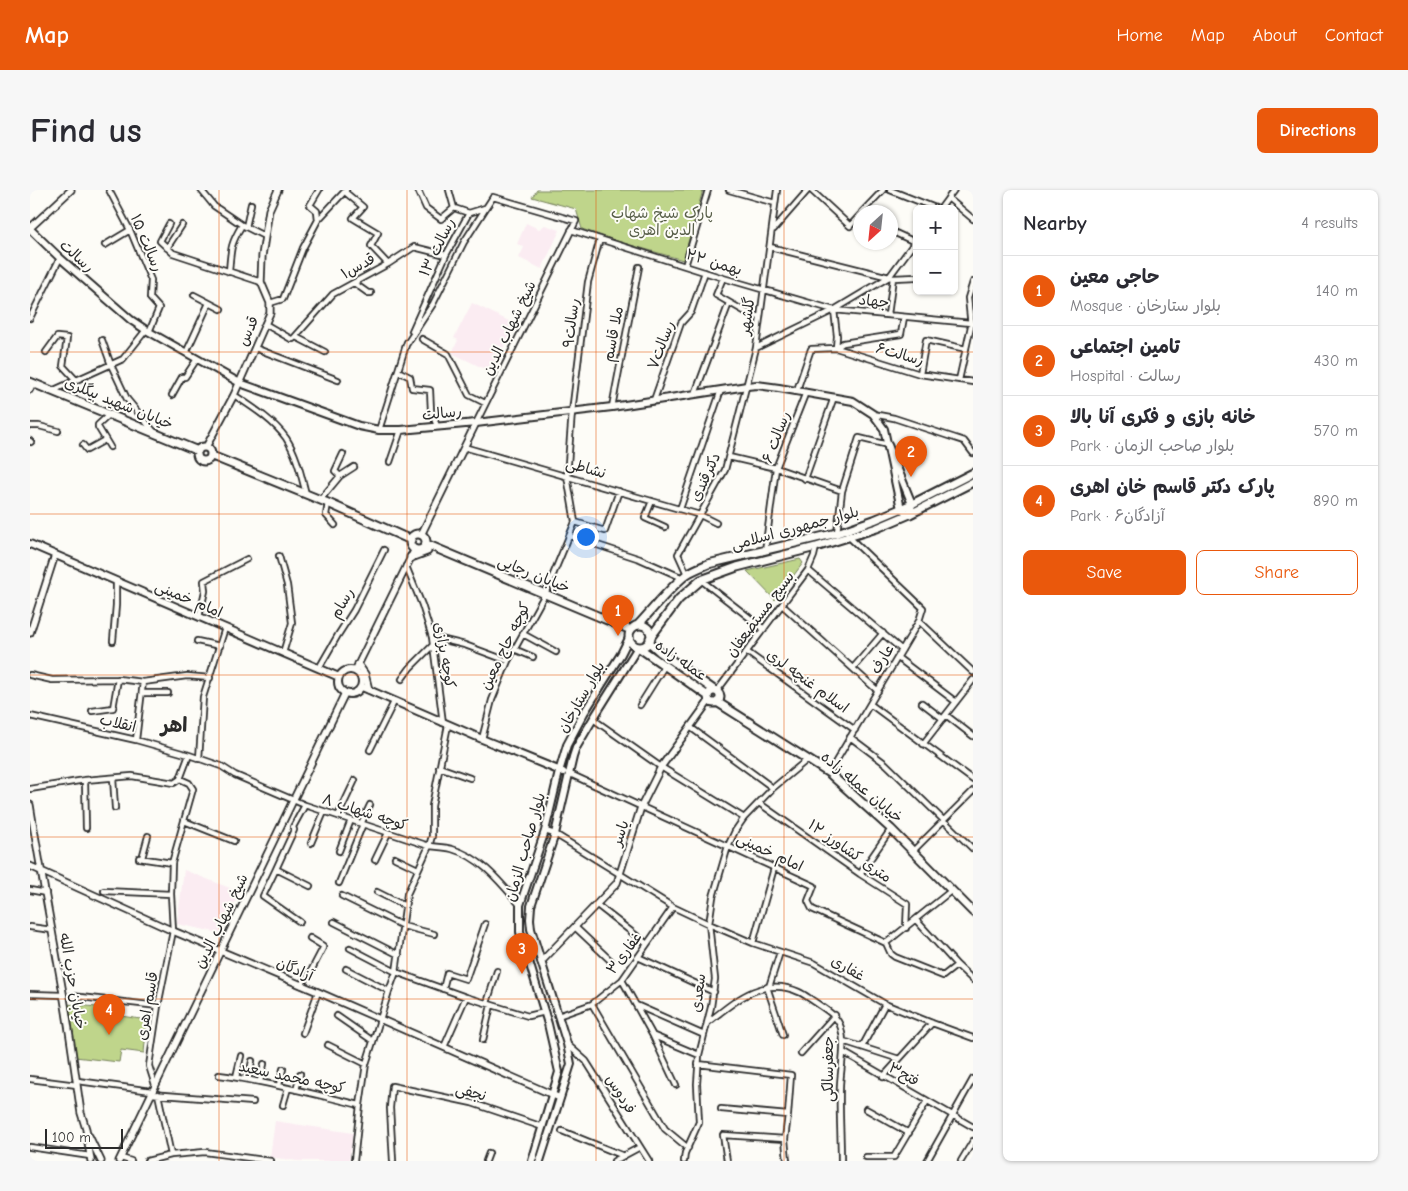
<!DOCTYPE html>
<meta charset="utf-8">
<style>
body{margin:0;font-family:"Comic Neue","Playpen Sans Arabic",sans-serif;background:#f7f7f7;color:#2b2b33}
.controls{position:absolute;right:15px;top:15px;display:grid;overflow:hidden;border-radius:8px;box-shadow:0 1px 4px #0004}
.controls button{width:45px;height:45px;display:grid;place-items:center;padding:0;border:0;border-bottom:1px solid #e1e1e2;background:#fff;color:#2b2b33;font:25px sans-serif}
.compass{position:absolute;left:823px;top:15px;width:45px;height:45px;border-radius:50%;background:#fff;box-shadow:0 1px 4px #0004;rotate:207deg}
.scale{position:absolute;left:15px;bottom:12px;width:78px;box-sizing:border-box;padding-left:5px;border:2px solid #2b2b2b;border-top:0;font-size:14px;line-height:18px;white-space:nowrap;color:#2b2b2b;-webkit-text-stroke:4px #fdfcf7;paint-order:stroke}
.you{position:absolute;left:555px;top:346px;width:18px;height:18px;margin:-12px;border:4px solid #fff;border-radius:50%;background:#1a73e8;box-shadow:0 0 0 8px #1a73e833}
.badge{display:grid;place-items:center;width:32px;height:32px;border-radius:50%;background:#ea580c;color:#fff;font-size:16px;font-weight:700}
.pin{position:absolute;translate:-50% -41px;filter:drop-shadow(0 1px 2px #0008)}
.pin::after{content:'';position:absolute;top:26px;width:18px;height:15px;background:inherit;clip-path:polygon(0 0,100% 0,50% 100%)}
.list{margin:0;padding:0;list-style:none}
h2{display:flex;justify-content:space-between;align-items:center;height:65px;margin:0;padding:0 20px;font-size:21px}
h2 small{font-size:16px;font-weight:400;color:#7c7c81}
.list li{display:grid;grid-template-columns:32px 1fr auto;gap:15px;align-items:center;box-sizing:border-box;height:70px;padding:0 20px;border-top:1px solid #e1e1e2}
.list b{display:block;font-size:19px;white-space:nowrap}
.list p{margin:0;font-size:16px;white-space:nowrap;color:#7c7c81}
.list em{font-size:16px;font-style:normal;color:#7c7c81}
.actions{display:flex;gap:10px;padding:15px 20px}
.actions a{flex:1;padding:11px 0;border:1px solid #ea580c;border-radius:8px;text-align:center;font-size:18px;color:#ea580c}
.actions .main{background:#ea580c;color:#fff}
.map{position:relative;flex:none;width:943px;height:971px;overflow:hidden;border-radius:8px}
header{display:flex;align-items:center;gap:30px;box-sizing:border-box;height:70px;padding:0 25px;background:#ea580c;color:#fff}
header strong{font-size:24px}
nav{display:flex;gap:28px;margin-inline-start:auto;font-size:18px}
.intro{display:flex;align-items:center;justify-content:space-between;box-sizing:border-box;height:120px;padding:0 30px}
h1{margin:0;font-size:35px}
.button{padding:12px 22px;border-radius:8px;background:#ea580c;color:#fff;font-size:18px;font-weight:700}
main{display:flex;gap:30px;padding:0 30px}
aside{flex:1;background:#fff;border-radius:8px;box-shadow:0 1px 4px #0004}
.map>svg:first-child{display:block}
.built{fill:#fbecf2}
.green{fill:#bfd58b;stroke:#75805b}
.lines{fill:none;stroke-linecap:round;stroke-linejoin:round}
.minor-casing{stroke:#2b2b2b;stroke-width:8}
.tertiary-casing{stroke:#2b2b2b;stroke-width:9}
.secondary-casing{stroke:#2b2b2b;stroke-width:10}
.primary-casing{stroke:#2b2b2b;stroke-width:11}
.minor{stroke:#fdfcf7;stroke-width:4.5}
.tertiary{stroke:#fdfcf7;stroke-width:5.5}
.secondary{stroke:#fdfcf7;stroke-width:6}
.primary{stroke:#fdfcf7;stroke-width:7}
.grid{fill:none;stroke:#e8590c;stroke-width:1;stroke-opacity:0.55}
.labels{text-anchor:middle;stroke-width:4;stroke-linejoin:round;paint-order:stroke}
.park-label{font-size:15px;fill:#575e48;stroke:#fdfcf7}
.street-label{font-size:15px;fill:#2b2b2b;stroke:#fdfcf7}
.district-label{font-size:20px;font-weight:bold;fill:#2b2b2b;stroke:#fdfcf7}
</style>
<header>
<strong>Map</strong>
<nav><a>Home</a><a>Map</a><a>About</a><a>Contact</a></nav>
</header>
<div class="intro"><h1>Find us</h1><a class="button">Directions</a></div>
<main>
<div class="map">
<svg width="943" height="971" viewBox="0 0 943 971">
<rect width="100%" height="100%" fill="#fdfcf7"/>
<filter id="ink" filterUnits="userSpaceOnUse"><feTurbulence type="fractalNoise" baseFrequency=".02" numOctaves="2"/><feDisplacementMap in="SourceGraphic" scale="10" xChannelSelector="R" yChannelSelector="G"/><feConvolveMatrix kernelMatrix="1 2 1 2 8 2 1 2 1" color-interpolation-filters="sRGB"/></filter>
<g filter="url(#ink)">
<path class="built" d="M 496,33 L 509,39 L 515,35 L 530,40 L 512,79 L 489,68 L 494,57 L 487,54 Z
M 442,113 L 485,134 L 461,182 L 422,163 L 428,150 L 424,148 Z
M 154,680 L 210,702 L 190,743 L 147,734 Z
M 245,931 L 323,943 L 319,971 L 268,971 L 240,967 Z"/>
<path class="green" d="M 507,0 L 673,0 L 653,70 L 587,51 L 552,39 L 546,19 L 502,7 Z
M 770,369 L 773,373 L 745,410 L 717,381 Z
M 37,814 L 86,819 L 91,826 L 117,830 L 114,863 L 91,860 L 89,872 L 45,867 Z"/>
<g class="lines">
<defs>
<path id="minor" d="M 79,0 L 100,40 L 118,83 L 121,90 L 120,108 L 129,118 L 119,142
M 171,0 L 184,16 L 212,35 L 234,46
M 388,0 L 396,18 L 411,29 L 424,18
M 419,0 L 424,18 L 439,23
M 699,0 L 745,13
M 781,0 L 820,36 L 831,24
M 860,0 L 908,19
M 315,2 L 333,17 L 323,28 L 348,43 L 341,56 L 358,74
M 918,8 L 943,29
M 910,19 L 924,0
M 832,22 L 853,0
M 288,30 L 287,21 L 280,15 L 289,0
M 139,34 L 130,51 L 143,63 L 231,92
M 216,37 L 221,14
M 744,39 L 778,0
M 541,40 L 693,88 L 804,120 L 941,133
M 861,41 L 885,52
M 75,55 L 100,40
M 740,57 L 863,88 L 887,87
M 137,58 L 152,35
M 655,76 L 678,0
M 199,82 C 201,59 200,55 212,35
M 693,88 L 686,105 L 714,121 L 729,127
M 324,93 L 338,103 L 341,103
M 164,105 L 191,119
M 240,113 L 253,109 L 273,58 L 288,30 L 316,0
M 804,120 L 807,146 L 806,158
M 858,125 L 863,88
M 0,128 L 30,68
M 235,134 L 261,149 L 263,149 L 303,104 L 358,74 L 384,57 L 416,65
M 382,141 L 416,65 L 439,23 L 455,18
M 266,147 L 295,162
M 392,149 L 418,164 L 439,205 L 455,213
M 72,150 L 81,175 L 97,209 L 125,243
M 376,155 L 403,114 L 434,52 L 463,7 L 546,31 L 446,233
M 225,158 L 308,190
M 726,158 L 804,120 L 859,87 L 887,49
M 806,158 L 813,153 L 871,144 L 874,127
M 16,162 L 27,147 L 37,148 L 33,176 L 46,190
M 156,163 L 179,113
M 368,181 L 380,187 L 382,198 L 400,200 L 401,221 L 407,236
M 890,184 L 896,150 L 936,159
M 929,190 L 941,136 L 938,108 L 943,92
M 0,200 L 3,193
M 767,200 L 781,159 L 806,158 L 890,184 L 943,192
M 22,201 L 93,169 L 116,140
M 665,204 L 699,113
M 142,205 L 152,187 L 155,187 L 167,169
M 204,205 C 222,217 243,230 256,248 C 267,265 271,285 276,304
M 624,210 L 651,133 L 661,122 L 675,82
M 582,217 L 609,77
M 80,224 L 68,235 L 68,237 L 80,257
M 843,224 L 864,228 L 934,251 L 943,263
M 0,236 L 9,236 L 28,241
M 349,240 L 377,152
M 0,251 L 1,252
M 53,255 L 57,260 L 75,250
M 434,257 L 670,325 L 686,333
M 699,267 L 746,278 L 812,301 L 829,248 L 858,255
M 360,272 L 371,240
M 310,286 L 305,281 L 313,264
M 775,289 L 804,207
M 290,310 L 310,286 L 324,277
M 622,311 L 615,328 L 635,337
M 298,313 L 296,325 L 305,335
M 650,319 L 691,200
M 545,332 L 575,341 L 589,301
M 807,343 L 812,301
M 540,346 L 610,369 L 653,388
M 735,361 L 746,278 L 776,202
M 249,366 L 257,395 L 262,433 L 253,463
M 376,376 L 392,415 L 402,447 L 413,533
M 778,380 L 872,460
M 657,384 L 648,364 L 695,280 L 726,158 L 747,0
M 671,390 L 734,439
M 752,415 L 848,501
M 169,427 L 175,401 L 174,391 L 217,369
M 889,431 L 943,482
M 493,444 L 526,462
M 402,447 L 435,455 L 478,471
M 83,451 L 86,415 L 86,391
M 167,451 L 190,456
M 484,459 L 503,467
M 717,462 L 825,540
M 868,468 L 926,512
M 289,478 L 308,445 L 324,420 L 354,360
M 823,478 L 853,443
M 0,485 L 22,490 L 88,489 L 113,492 L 157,486 L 180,488
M 372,489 L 380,478 L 403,455
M 687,501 L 778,380 L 784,366 L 786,357
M 112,503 L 138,503
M 892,513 L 913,529
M 840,514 L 943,590
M 610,515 L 635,475
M 62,521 L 83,518 L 88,489
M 916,525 L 943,546
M 0,526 L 106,550 L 159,565 L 191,576 L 205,585 L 275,615 L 399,656 C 407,657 415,657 422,659 C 451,667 471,693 490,715
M 563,529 L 631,577 L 714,628
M 660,537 L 743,598
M 820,547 L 856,574 L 943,659
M 452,549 L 462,510 L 478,471 L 515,404 L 545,332 L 537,286 L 542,222 L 558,92 L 570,49
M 106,550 L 113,492
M 893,554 L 943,490
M 340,560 L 364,512
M 169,569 L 173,507 L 195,438
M 409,577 L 440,588
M 538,583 L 784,696 L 778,711 L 782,719 L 856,753 L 922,700
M 799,583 L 889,431 L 893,418 L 819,347
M 83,588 L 85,618
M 55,590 L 56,638
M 0,599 L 55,590 L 102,586 L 144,593 L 150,589
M 729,613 L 830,684 L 877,714 L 876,738
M 275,615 L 263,637 L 264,640 L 246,679 L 280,696
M 308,626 L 325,590
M 154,631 L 204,651
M 331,634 L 340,615
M 515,641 L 525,644 L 643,717 L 679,734 L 723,753 L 784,773 L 855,814 L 902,833 L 943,848
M 281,653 L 294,622
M 309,661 L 321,630
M 883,661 L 943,601
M 109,668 L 142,673
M 112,668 L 118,646
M 365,668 L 388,679
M 345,670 L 358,643
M 246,679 L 233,706 L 270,732
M 830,684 L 861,639
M 309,693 L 333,634
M 0,700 L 16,703
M 74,701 L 141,704
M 347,702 L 375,716
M 312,706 L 373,736 L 404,744
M 567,715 L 617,754
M 886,730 L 927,775 L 943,790
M 304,732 L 369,765
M 0,737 L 22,740
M 545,737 L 581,771
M 723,753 L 744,678
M 856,753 L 861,764 L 865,767 L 913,786 L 927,775
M 320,758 L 366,782 L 436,807 L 498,826 L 515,822
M 608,767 L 684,802
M 316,779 L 359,801
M 592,790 L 623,846 L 646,895
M 271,795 L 281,781 L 293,758 L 293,756 L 280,748
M 737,797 L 753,845
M 739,797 L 750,762
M 413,799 L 417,783 L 436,789 L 455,734
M 0,804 L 33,805
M 42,806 L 128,816
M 457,813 L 467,781
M 562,814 L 635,939 L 658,958
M 606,815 L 674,845
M 307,826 L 343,851
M 528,826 L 562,814 L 592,790 L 643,717
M 677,833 C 704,812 732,785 769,802 C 774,804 780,809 785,812 C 795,819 807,825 811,838 C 816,856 811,876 810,895 C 809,920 811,946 811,971
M 273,843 L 288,802
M 624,846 L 669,865
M 453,850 L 461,815
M 813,851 L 869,869
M 298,855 L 336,874
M 538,855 L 556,871 L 619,971
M 414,857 L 436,807
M 832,857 L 855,814
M 813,862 L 943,937
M 771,863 L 805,825
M 668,874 L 761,885 L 758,925 L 755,949 L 757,971
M 189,885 C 236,891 283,904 330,915
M 206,887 L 211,866
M 853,887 L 902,833
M 0,889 L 47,895
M 218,889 L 222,871
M 48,891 L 122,901
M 230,891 L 234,874
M 125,895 L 119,876 L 128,816 L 143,741 L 141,704 L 142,673 L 163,599 L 159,593 L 150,589 L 159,565
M 249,895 L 253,879
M 266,900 L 270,884
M 121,904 L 223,912
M 128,904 L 141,965
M 253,915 L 258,898
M 691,919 L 758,925
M 836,919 L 879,943
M 532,941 L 594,966
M 0,957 L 60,966
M 836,967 L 864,967 L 897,911
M 91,968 L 101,971
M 117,971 L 141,965 L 175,962 L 241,971
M 324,971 L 330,915 L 336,874 L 359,801 L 366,782 L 377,704 L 399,656 L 402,646 L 402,616 L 418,535
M 363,971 L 360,918 L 362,896 L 442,913 L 513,937
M 456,971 L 459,963
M 584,971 L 610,957
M 654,971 L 655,963 L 669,932 L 667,894 L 669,865 L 681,817 L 685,789 L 679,734 L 683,707 L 698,656 L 705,641 L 714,628 L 743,598 L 778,569
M 697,971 L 693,945 L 755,949
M 897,971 L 943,889
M 931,971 L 943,951"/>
<path id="tertiary" d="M 0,38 L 41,0
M 176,257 L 204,205 L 240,123 L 240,113 L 231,92 L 232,66 L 239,20 L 248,0
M 391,345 L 446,233
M 0,443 L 25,365
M 328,474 L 335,484 L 339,500
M 325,481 L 385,359
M 0,615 C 10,677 22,740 33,803 C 40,843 45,883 51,923 L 56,939 L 61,971
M 0,676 L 143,741 L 288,802 L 530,908
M 511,772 L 587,693 L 611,617 L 631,577 L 679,511
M 59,946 L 71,971
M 89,971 L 315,503"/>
<path id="secondary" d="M 0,39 L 30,68 L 101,130 L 116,140 L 210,193 L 329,236 L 349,240 L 371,240 L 446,233 L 582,217 L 717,196 L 727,195 L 749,198 L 823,211 L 843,224 L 854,239 L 871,319 L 880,324 L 882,314 L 858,255
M 0,354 L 309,487
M308 492a12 12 0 1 1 24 0a12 12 0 1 1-24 0Z
M 332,497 L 452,549 L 533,582
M 502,971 L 529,882 L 518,834 L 490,742 L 490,715 L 515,641 L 529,582 L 537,555 L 554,523 L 591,464 L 599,448
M 510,971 L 541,874 L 537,854 L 501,739 L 500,729 L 501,716 L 525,644 L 543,567 L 546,558 L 563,529 L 608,457"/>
<path id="primary" d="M 0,192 L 168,261
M167 264a7 7 0 1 1 14 0a7 7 0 1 1-14 0Z
M 182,266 L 298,313 L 381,350
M380 352a8 8 0 1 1 16 0a8 8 0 1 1-16 0Z
M 396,354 L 601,440
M 381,367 L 397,361
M 608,435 C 624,418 638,399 657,384 C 663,380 671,377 678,374 L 807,343 L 844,330 L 882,314 L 943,283
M599 446a11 11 0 1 1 22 0a11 11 0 1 1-22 0Z
M 620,448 L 649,409 L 671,390 L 707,377 L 786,357 L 847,338 L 880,324 L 943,292
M 619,452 L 630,462 L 684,500
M 608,457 L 678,506
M678 507a6 6 0 1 1 12 0a6 6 0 1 1-12 0Z
M 687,512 L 799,583 L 861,639 L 943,722"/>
</defs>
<use href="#minor" class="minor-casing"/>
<use href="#tertiary" class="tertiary-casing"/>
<use href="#secondary" class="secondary-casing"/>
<use href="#primary" class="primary-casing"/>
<use href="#minor" class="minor"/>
<use href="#tertiary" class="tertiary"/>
<use href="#secondary" class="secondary"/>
<use href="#primary" class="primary"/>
</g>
</g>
<path class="grid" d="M 189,0 L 189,971M 377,0 L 377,971M 566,0 L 566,971M 754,0 L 754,971M 0,162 L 943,162M 0,324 L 943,324M 0,485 L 943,485M 0,647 L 943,647M 0,809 L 943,809"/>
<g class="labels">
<g class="park-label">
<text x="632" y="28">پارک شیخ شهاب<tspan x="632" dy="17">الدین اهری</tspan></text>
</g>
<g class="street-label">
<text transform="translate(117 53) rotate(67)" y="5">رسالت ۱۵</text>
<text transform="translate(407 57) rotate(-64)" y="5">رسالت ۱۳</text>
<text transform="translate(47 66) rotate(42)" y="5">رسالت</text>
<text transform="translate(684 72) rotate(17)" y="5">۲۲ بهمن</text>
<text transform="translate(328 76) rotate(-29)" y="5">قدس۱</text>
<text transform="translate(844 111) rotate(6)" y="5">جهاد</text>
<text transform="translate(717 126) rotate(-82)" y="5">گلشهر</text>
<text transform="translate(541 133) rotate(-83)" y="5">رسالت۹</text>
<text transform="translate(479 138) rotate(-64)" y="5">شیخ شهاب الدین</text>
<text transform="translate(218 141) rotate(-67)" y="5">قدس</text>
<text transform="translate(583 144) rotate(-79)" y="5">ملا قاسم</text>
<text transform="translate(631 155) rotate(-69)" y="5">رسالت۷</text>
<text transform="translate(870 164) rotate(16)" y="5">رسالت۶</text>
<text transform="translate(89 213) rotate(22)" y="5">خیابان شهید بیگلری</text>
<text transform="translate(412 223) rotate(-6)" y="5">رسالت</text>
<text transform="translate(746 247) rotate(-69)" y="5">رسالت ۶</text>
<text transform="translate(556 278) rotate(16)" y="5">نشاطی</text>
<text transform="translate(675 287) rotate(-65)" y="5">دکترقندی</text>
<text transform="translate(765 338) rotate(-15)" y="5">بلوار جمهوری اسلامی</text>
<text transform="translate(504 384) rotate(22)" y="5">خیابان رجایی</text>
<text transform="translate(159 409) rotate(23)" y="5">امام خمینی</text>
<text transform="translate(312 413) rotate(-60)" y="5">رسام</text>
<text transform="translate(730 424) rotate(-53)" y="5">بسیج مستضعفان</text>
<text transform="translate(475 456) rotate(-64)" y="5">کوچه حاج معین</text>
<text transform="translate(415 465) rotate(80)" y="5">کوچه بزازی</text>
<text transform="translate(852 469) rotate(-59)" y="5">عارف</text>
<text transform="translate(651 470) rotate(35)" y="5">عمله زاده</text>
<text transform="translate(778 491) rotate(36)" y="5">اسلام غنچه لری</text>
<text transform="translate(551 507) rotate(-60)" y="5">بلوار ستارخان</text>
<text transform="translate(88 533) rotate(13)" y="5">انقلاب</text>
<text transform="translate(832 597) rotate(40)" y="5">خیابان عمله زاده</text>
<text transform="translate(335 622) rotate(18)" y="5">کوچه شهاب ۸</text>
<text transform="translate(590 643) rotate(-71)" y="5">یاسر</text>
<text transform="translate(495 657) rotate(-74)" y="5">بلوار صاحب الزمان</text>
<text transform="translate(820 661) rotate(35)" y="5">۱۲ متری کشاورز</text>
<text transform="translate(740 662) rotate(25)" y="5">امام خمینی</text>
<text transform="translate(191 731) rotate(-64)" y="5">شیخ شهاب الدین</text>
<text transform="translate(594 763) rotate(-53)" y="5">غفاری۳</text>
<text transform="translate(818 778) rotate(30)" y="5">غفاری</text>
<text transform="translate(265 779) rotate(23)" y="5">آزادگان</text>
<text transform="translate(43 791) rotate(80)" y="5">خیابان حزب الله</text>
<text transform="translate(668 803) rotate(-83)" y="5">سعدی</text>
<text transform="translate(117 816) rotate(-80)" y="5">قاسم اهری</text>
<text transform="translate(798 879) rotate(-90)" y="5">جعفرسالکی</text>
<text transform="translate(874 884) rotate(29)" y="5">فتح۳</text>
<text transform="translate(262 887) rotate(12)" y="5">کوچه محمد سعید</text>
<text transform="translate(441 902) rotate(15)" y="5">نجفی</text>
<text transform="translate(591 904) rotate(58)" y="5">فردوس</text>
</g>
<g class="district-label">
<text x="144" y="542">اهر</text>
</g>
</g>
</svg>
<div class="controls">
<button>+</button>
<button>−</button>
</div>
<svg class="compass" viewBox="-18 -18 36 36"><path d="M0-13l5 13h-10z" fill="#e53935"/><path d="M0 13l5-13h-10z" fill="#7c7c81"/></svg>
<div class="scale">100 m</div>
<div class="you"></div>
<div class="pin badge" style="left:588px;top:446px">1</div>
<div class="pin badge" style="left:881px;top:287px">2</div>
<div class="pin badge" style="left:492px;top:784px">3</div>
<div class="pin badge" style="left:79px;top:845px">4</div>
</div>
<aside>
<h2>Nearby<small>4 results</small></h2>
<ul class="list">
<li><span class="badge">1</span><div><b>حاجی معین</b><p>Mosque · بلوار ستارخان</p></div><em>140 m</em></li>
<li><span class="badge">2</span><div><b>تامین اجتماعی</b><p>Hospital · رسالت</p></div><em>430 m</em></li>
<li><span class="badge">3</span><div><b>خانه بازی و فکری آنا بالا</b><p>Park · بلوار صاحب الزمان</p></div><em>570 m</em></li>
<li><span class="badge">4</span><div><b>پارک دکتر قاسم خان اهری</b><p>Park · آزادگان۶</p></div><em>890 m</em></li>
</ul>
<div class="actions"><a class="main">Save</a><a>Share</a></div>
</aside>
</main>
